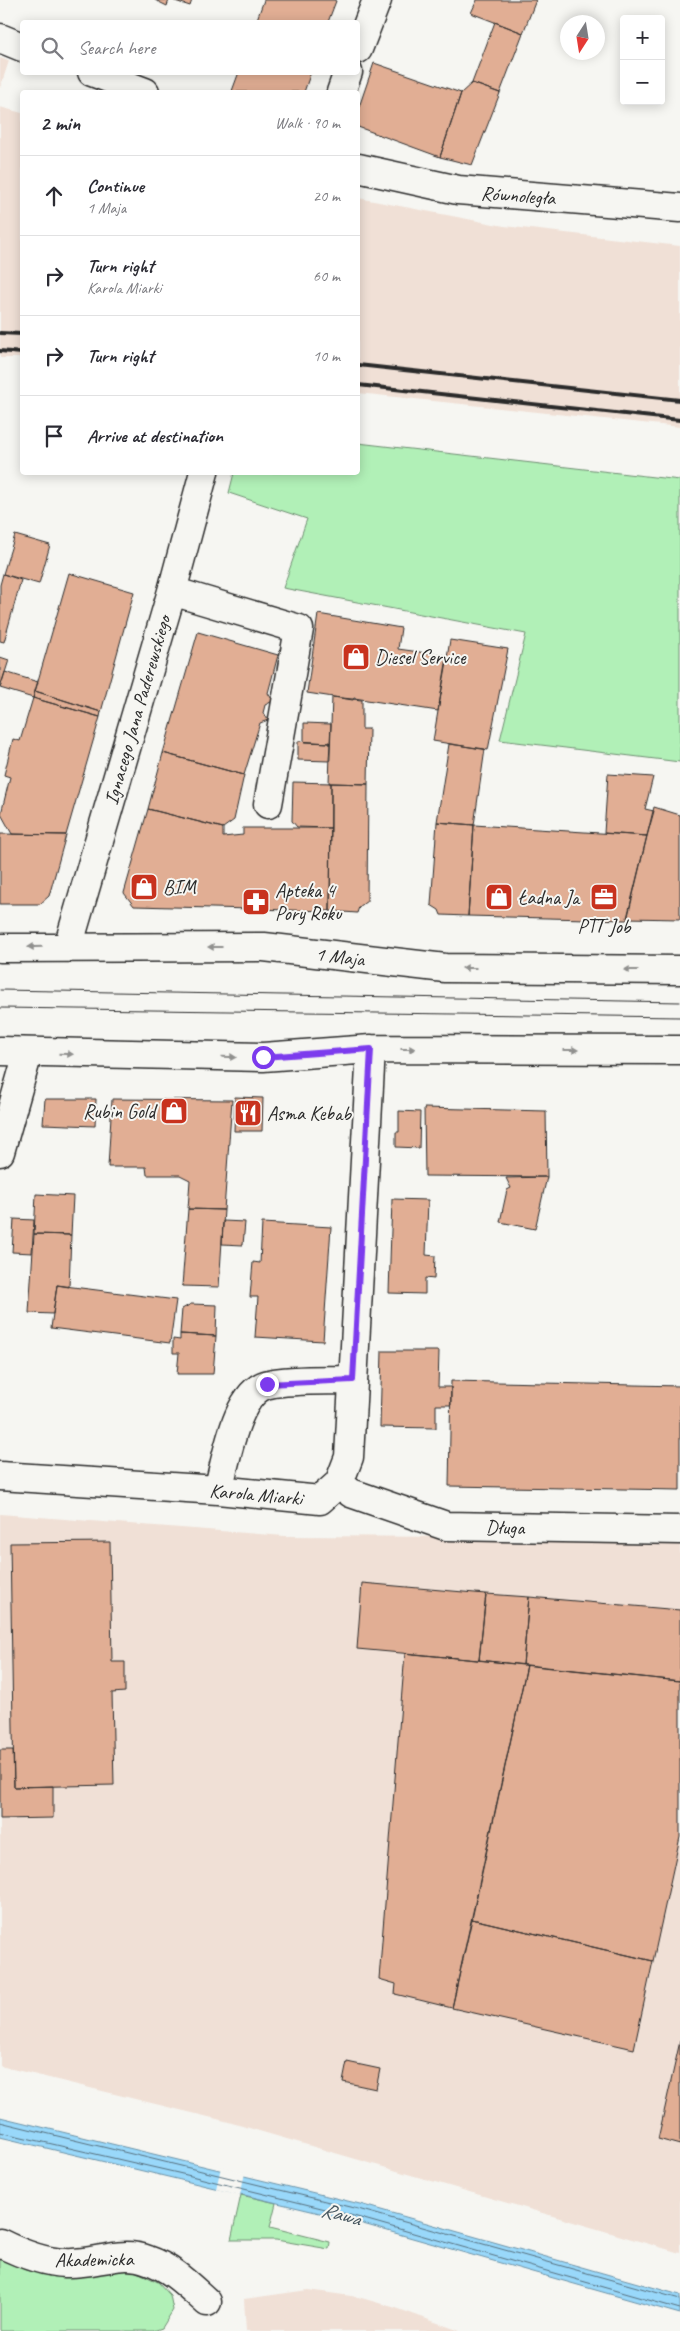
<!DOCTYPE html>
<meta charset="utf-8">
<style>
body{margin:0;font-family:Caveat,sans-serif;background:#f2f2f3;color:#2b2b33}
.controls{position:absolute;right:15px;top:15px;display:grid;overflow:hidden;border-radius:5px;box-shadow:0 2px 12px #0003}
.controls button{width:45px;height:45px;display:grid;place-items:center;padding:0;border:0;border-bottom:1px solid #e1e1e2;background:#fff;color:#2b2b33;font:25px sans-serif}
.compass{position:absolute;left:560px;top:15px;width:45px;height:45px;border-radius:50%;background:#fff;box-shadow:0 2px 12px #0003;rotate:192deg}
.stop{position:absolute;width:15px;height:15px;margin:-11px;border:4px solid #7c3aed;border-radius:50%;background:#fff}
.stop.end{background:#7c3aed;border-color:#fff;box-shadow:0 1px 5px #0008}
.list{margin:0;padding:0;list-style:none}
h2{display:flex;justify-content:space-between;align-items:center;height:65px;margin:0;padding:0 20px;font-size:21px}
h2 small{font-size:16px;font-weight:400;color:#7c7c81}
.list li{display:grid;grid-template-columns:32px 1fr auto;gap:15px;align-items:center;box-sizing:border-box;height:80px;padding:0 20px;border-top:1px solid #e1e1e2}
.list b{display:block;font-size:19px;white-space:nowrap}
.list p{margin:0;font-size:16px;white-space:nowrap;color:#7c7c81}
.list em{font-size:16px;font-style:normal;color:#7c7c81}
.icon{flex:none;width:28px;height:28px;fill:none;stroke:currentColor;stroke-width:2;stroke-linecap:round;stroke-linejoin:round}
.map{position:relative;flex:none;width:680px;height:2331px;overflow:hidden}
.search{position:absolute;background:#fff;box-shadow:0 2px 12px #0003;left:20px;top:20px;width:340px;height:55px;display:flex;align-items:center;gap:12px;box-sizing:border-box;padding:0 18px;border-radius:5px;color:#7c7c81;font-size:19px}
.panel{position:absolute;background:#fff;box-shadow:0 2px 12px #0003;left:20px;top:90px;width:340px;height:385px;border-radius:5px}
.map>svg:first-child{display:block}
.built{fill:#f0e0d6}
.green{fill:#b1f0b7;stroke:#6e8e71}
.water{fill:#99d8fa;stroke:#6d93a7}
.pier{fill:#f6f6f2}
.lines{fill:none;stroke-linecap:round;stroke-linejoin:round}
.shore{stroke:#57707e;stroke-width:1}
.building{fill:#e1ae94;stroke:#2b2b2b}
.minor-casing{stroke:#2b2b2b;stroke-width:31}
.minor{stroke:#f6f6f2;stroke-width:28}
.tram{stroke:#2b2b2b;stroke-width:1}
.rail{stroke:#2b2b2b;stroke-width:4}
.oneway{fill:#90908e}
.route{stroke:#7c3aed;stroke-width:6}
.labels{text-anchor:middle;stroke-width:4;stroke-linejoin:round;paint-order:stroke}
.street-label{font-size:20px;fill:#2b2b2b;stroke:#f6f6f2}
.poi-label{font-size:20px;fill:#2b2b2b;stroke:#f6f6f2;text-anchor:start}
.water-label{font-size:21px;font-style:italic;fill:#46565f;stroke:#f6f6f2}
</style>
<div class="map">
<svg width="680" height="2331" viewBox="0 0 680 2331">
<rect width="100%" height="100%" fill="#f6f6f2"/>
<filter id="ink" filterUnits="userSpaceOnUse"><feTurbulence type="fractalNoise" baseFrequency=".02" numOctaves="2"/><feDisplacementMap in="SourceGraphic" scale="10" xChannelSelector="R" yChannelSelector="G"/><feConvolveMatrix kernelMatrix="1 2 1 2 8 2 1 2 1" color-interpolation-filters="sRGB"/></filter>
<g filter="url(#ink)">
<path class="built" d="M 0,58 L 9,61 L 0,88 Z
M 0,107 L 22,113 L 22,358 L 0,358 Z
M 358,198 L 504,226 L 680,246 L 680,427 L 358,393 Z
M 0,1514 L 285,1536 L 680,1538 L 680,2253 L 225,2121 L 0,2066 Z
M 308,2290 L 358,2297 L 396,2308 L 460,2331 L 246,2331 L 244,2299 Z"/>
<path class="green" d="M 358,443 L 680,480 L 680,762 L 500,740 L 526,634 L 283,588 L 307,519 L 229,493 L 234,473 L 358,472 Z
M 241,2195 L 276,2203 L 270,2227 L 330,2242 L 329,2249 L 276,2240 L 231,2240 Z
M 0,2259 L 26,2270 L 54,2277 L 91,2275 L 111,2269 L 133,2270 L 158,2282 L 170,2295 L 173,2310 L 162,2328 L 153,2331 L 0,2331 Z"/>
<path class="water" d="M 0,2117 L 360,2204 L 680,2295 L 680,2314 L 349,2220 L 0,2137 Z"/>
<path class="pier" d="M 221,2167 L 245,2173 L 240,2195 L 216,2189 Z"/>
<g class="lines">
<path class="shore" d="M 0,2122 L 358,2209 L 680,2299
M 0,2132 L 191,2176 L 350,2215 L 680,2309"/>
</g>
<path class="building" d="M 155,0 L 169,0 L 167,6 Z
M 172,0 L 192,0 L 190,6 Z
M 264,0 L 334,0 L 336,1 L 328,22 L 256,22 Z
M 477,0 L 536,0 L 523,33 L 471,13 Z
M 495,22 L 523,33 L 500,93 L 472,83 Z
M 374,63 L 461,93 L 440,157 L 358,127 L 358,110 Z
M 239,72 L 311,72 L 304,92 L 237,92 L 232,91 Z
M 472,83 L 500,93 L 472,165 L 440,157 L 461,93 Z
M 15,535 L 50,545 L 39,584 L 3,574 Z
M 69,573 L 134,592 L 101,712 L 35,691 Z
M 3,574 L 21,580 L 4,642 L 0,641 L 0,585 Z
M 318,614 L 401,628 L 398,649 L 448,656 L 438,711 L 354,698 L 353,700 L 307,693 Z
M 198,632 L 278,655 L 268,693 L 273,701 L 265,705 L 263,713 L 268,720 L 260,723 L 244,775 L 163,753 Z
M 450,640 L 508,649 L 488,750 L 433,741 Z
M 0,657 L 9,660 L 0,688 Z
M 5,672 L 38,682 L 33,698 L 0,688 Z
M 35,691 L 101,712 L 100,717 L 33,698 Z
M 332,697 L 362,700 L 362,729 L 369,729 L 368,784 L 329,783 Z
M 33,698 L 100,717 L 66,835 L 12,834 L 1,814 L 10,777 L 4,775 L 13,739 L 20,741 Z
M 304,723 L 331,724 L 330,743 L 304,742 Z
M 298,741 L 330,743 L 329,761 L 298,760 Z
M 449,744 L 485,749 L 474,825 L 437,822 Z
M 163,753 L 244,775 L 234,820 L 223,828 L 148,809 Z
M 608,774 L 653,777 L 645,809 L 654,811 L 647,836 L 604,833 Z
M 293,782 L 331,783 L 331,828 L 297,827 L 292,821 Z
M 331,783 L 368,784 L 367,901 L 359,907 L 357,913 L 330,911 Z
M 654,807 L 680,815 L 680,919 L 627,918 Z
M 148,809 L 223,828 L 223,837 L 243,835 L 243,828 L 331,828 L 330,911 L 134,906 L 124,893 Z
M 437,822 L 474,825 L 468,916 L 441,915 L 439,910 L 431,905 Z
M 474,825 L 647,836 L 627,920 L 468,916 Z
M 0,834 L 66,835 L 49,896 L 40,904 L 0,904 Z
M 235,1097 L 263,1098 L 262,1131 L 234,1131 Z
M 45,1099 L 96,1099 L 95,1126 L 43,1124 Z
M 112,1099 L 232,1100 L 224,1210 L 188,1209 L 190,1180 L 180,1175 L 147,1175 L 146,1167 L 108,1167 Z
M 424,1108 L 546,1111 L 547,1177 L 425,1176 Z
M 399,1111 L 420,1112 L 419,1148 L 396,1147 L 396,1132 L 399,1132 Z
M 547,1177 L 535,1229 L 500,1222 L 507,1190 L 511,1188 L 506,1178 Z
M 36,1194 L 73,1196 L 71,1235 L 34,1234 Z
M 392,1199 L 428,1200 L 426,1255 L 435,1256 L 434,1279 L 425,1278 L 425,1294 L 389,1293 Z
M 188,1209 L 224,1210 L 219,1287 L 182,1286 Z
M 14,1219 L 34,1220 L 32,1253 L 12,1252 Z
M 223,1221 L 245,1222 L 243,1245 L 222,1244 Z
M 262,1223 L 331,1227 L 323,1341 L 255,1337 L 258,1297 L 250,1297 L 253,1262 L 260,1263 Z
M 34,1234 L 71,1235 L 69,1287 L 57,1285 L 53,1314 L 29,1313 Z
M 57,1285 L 176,1300 L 170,1343 L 51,1328 Z
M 191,1304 L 217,1305 L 216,1336 L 180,1334 L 182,1309 Z
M 180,1334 L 216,1336 L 213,1374 L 177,1374 L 179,1353 L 173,1353 L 173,1339 L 180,1340 Z
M 382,1351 L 439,1351 L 438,1387 L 451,1387 L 451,1405 L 436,1405 L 436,1428 L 380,1427 Z
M 451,1381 L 680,1386 L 680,1490 L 449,1486 Z
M 110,1542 L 112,1662 L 125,1662 L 125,1692 L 112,1693 L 114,1785 L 14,1787 L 10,1543 Z
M 362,1583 L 486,1594 L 479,1660 L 357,1649 Z
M 486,1594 L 529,1597 L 523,1665 L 479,1660 Z
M 529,1597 L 680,1610 L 680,1681 L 523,1665 Z
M 405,1653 L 527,1665 L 452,2008 L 395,1994 L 396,1984 L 379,1979 Z
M 527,1665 L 680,1681 L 680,1837 L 653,1961 L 472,1919 Z
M 0,1750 L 13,1750 L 14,1787 L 53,1786 L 53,1818 L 0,1819 Z
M 472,1919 L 653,1961 L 634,2049 L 452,2008 Z
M 680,2041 L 680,2145 L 658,2139 Z
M 347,2062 L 380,2069 L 376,2089 L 343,2082 Z"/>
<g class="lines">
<defs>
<path id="minor" d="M 0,38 L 22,47
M 358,49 L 377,0
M 92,72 L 145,92
M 341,92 L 348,72
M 358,168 L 458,190 L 680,208
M 172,591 L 299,629 L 268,804
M 68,947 L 172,591 L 204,472
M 0,948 L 264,947 L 445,968 L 680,970
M 0,1051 L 263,1057 L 371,1049 L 680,1050
M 0,1152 L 28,1053
M 0,1476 L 218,1490 L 320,1500 L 339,1483 L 349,1457 L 371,1049
M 339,1483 L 351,1493 L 446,1526 L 680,1530
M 218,1490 C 226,1462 236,1390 269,1384 C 293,1379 328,1381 353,1380
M 0,2243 C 20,2253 42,2262 65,2263 C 94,2265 120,2249 148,2260 C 172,2268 189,2286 207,2302"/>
</defs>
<use href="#minor" class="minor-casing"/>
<use href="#minor" class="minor"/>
<path class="tram" d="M 0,990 L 680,1002
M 0,1008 L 680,1017"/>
<path class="rail" d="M 0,333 L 22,334
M 0,351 L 22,353
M 358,365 L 680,400
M 358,385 L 680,420"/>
</g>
<defs><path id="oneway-solid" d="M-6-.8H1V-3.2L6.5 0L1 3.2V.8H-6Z" transform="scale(1.25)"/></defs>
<g class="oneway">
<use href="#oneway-solid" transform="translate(35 947) rotate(179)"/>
<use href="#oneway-solid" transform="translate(215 947) rotate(-180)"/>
<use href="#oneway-solid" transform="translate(469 968) rotate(-180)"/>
<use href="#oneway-solid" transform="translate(631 970) rotate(-180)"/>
<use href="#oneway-solid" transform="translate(408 1049)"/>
<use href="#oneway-solid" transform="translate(571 1050)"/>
<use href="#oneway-solid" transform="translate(66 1054) rotate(1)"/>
<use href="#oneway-solid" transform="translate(229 1057) rotate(1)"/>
</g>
</g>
<g class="lines" filter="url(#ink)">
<path class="route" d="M 263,1057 L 371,1049 L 353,1380 L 267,1384"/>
</g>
<defs>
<symbol id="shop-square" viewBox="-11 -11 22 22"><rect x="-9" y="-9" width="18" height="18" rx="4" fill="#c8321e" stroke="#f6f6f2"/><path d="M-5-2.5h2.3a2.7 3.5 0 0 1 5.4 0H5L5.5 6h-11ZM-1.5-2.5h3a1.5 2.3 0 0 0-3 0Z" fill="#fff"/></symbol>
<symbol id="office-square" viewBox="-11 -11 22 22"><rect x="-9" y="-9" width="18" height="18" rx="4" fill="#c8321e" stroke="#f6f6f2"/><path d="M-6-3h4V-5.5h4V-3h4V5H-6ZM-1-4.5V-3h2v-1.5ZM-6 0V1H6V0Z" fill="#fff"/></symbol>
<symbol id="pharmacy-square" viewBox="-11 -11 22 22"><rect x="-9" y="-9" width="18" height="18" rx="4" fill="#c8321e" stroke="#f6f6f2"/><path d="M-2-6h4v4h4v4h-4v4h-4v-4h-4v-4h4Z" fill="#fff"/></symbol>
<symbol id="restaurant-square" viewBox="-11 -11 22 22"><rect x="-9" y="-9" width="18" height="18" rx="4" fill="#c8321e" stroke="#f6f6f2"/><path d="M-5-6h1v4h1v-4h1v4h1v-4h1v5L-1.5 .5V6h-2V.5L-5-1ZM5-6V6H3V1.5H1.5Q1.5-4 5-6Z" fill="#fff"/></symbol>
</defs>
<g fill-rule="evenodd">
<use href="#shop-square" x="340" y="641" width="32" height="32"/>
<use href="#shop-square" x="128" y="871" width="32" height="32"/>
<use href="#shop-square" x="483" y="881" width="32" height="32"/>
<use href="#office-square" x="588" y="881" width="32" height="32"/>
<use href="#pharmacy-square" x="240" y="886" width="32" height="32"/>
<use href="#shop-square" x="158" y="1095" width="32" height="32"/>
<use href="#restaurant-square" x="232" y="1097" width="32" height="32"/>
</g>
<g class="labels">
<g class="street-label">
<text transform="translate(518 195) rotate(4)" y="7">Równoległa</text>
<text transform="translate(137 710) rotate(-74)" y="7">Ignacego Jana Paderewskiego</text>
<text transform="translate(340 956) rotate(7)" y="7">1 Maja</text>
<text transform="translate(256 1494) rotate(5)" y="7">Karola Miarki</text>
<text transform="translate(505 1527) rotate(1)" y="7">Długa</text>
<text transform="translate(94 2259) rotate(-1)" y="7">Akademicka</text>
</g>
<g class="poi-label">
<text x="375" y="664">Diesel Service</text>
<text x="163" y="894">BIM</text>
<text x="275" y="897">Apteka 4<tspan x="275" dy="23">Pory Roku</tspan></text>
<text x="518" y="904">Ładna Ja</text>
<text x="604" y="933" text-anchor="middle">PTT Job</text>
<text x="155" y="1118" text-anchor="end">Rubin Gold</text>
<text x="267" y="1120">Asma Kebab</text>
</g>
<g class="water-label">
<text transform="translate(341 2214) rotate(15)" y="7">Rawa</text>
</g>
</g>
</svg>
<div class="controls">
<button>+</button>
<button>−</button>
</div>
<svg class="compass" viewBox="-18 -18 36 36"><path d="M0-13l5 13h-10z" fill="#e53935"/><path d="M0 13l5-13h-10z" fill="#7c7c81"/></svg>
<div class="stop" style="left:263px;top:1057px"></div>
<div class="stop end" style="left:267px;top:1384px"></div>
<div class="search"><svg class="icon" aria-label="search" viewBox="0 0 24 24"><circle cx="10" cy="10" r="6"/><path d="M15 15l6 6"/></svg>Search here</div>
<section class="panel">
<h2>2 min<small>Walk · 90 m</small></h2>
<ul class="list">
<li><svg class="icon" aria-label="ahead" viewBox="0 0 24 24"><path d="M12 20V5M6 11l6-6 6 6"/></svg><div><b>Continue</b><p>1 Maja</p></div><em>20 m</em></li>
<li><svg class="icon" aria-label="right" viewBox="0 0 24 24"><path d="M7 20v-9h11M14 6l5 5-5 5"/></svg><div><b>Turn right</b><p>Karola Miarki</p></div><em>60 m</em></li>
<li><svg class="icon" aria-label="right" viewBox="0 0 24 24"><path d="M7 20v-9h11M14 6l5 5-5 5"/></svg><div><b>Turn right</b></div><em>10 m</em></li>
<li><svg class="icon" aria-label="arrive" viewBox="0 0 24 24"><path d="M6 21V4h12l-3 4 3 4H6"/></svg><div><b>Arrive at destination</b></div></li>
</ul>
</section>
</div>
